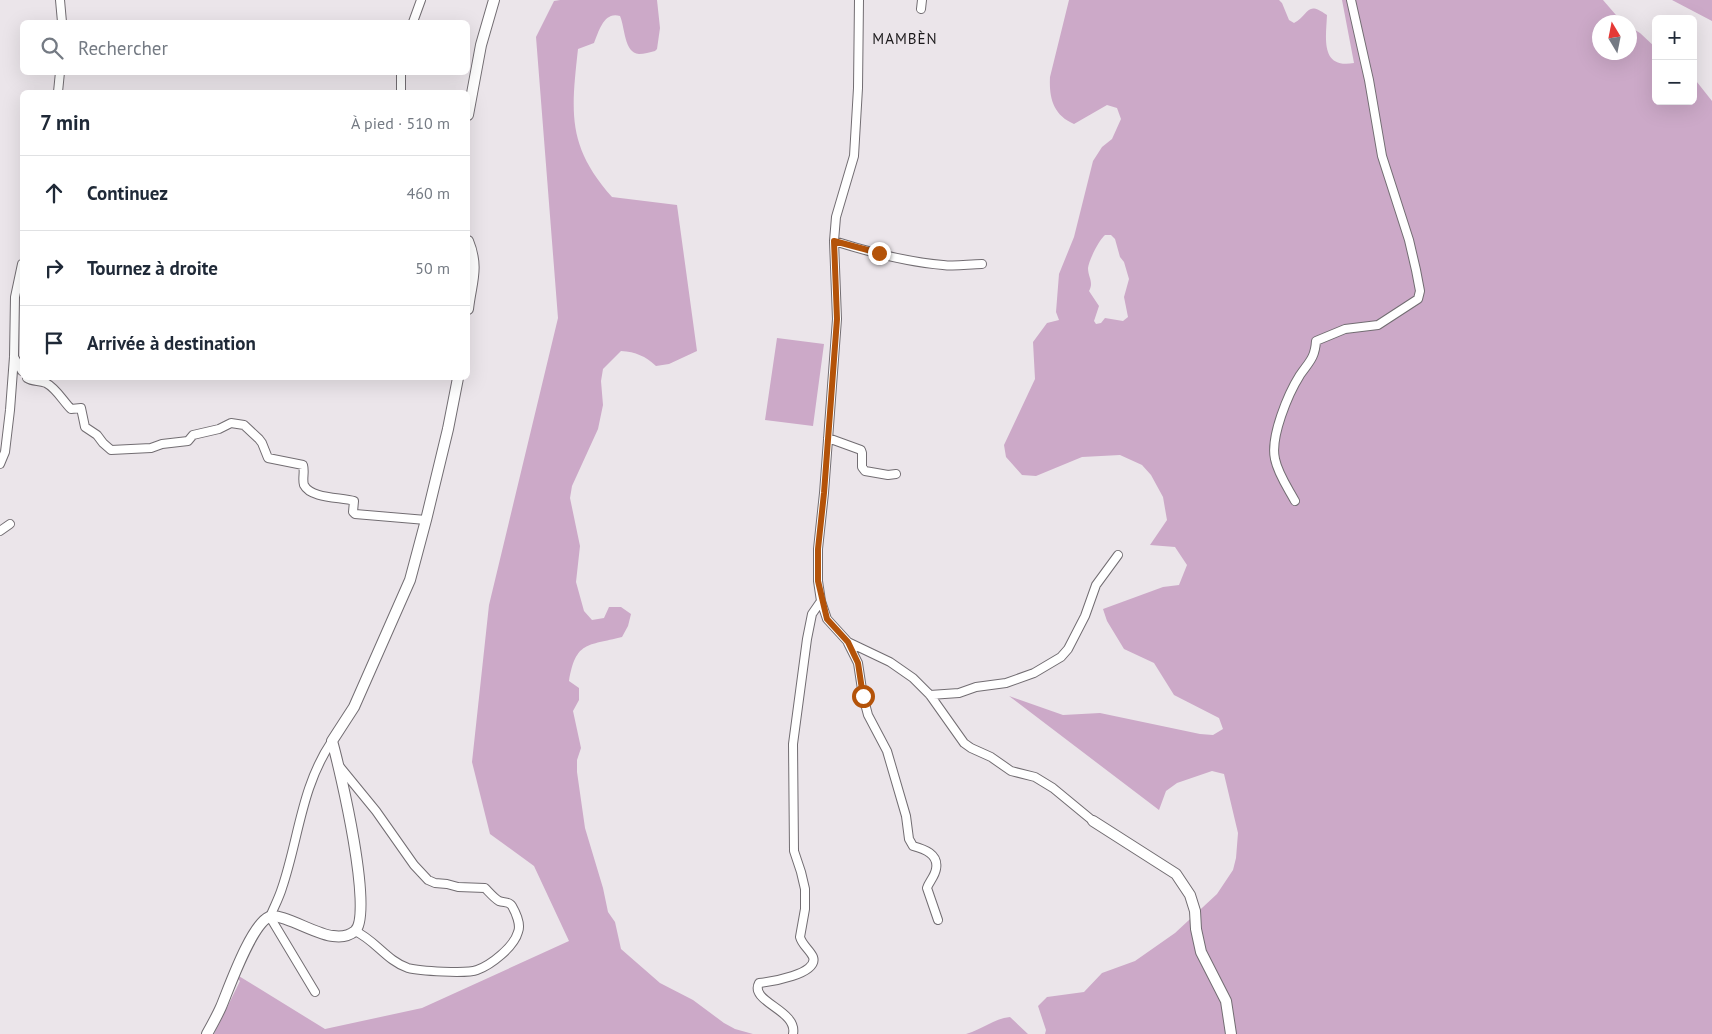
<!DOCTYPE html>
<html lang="fr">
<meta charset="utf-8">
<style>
body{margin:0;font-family:"PT Sans",sans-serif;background:#f2f2f3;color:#1f2937}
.controls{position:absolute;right:15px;top:15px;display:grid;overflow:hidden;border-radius:8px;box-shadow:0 5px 20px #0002}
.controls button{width:45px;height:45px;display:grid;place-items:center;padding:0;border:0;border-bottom:1px solid #e0e1e3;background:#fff;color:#1f2937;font:25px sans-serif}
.compass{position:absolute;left:1592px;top:15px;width:45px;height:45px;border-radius:50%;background:#fff;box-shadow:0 5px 20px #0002;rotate:350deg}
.stop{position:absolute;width:15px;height:15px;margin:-11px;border:4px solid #b45309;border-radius:50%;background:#fff}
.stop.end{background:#b45309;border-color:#fff;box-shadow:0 1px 5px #0008}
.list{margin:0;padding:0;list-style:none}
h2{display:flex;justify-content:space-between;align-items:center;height:65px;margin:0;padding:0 20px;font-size:21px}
h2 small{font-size:16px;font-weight:400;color:#747a83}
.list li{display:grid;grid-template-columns:32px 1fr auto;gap:15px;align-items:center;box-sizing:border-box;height:75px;padding:0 20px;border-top:1px solid #e0e1e3}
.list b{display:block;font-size:19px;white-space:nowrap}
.list em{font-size:16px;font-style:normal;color:#747a83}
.icon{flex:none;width:28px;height:28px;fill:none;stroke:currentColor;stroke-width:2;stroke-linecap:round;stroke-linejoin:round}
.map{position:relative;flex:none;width:1712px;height:1034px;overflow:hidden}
.search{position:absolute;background:#fff;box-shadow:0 5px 20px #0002;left:20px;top:20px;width:450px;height:55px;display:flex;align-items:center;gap:12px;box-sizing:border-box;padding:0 18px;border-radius:8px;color:#747a83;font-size:19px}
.panel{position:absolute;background:#fff;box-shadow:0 5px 20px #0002;left:20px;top:90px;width:450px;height:290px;border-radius:8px}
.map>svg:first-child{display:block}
.green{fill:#cca9c8;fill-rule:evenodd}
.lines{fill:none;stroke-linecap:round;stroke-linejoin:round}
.minor-casing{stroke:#726d72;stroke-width:10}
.tertiary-casing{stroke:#726d72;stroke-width:12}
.minor{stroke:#fff;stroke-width:8}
.tertiary{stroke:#fff;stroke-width:10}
.route{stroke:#b45309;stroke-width:6}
.labels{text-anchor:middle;stroke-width:5;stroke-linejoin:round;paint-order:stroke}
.quarter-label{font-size:15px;letter-spacing:1px;fill:#1c1a1c;stroke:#ebe5ea}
</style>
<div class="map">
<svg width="1712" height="1034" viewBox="0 0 1712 1034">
<rect width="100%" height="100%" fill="#ebe5ea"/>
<path class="green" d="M 560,0 L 657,0 L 660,28 L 657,49 L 655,51 C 650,52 644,54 639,54 C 624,53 625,27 620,16 C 604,11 599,31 594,43 L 578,49 C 571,113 567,146 612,197 L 677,205 L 697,351 L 669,364 L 656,366 C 645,356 636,352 621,351 L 603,369 L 601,381 L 603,405 L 598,429 L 572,486 L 570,498 L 580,546 L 576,582 L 584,611 L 592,620 L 604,618 L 609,607 L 621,607 L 631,614 L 628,626 L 622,637 C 587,646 576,641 569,681 L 579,688 L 579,700 L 573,711 L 581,748 L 577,760 L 577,772 L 585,828 L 603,888 L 608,912 L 615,922 L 621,949 L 660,983 L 693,1000 L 724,1023 L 735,1029 L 753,1034 L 214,1034 L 240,981 L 229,970 L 325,1029 L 422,1008 L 569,941 L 534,866 L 490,834 L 472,762 L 489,605 L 558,318 L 536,37 L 554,1 Z
M 1069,0 L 1279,0 L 1282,3 L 1289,20 L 1294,23 C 1310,14 1306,0 1327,15 C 1326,38 1320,69 1354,63 L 1342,0 L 1603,0 L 1622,22 L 1600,22 L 1600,52 L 1630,52 L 1630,27 L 1640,33 L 1656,48 L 1656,101 L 1693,101 L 1693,77 L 1712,101 L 1712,1034 L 1045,1034 L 1046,1030 L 1038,1006 L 1047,997 L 1084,992 L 1102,973 L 1135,961 L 1175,933 L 1217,894 L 1233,870 L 1236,858 L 1238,833 L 1224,774 L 1212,771 L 1177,783 L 1166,791 L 1159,810 L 1009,696 L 1063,715 L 1100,713 L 1200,734 L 1213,735 L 1223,729 L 1219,718 L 1174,695 L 1154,663 L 1124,649 L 1107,621 L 1103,609 L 1163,587 L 1179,585 L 1187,565 L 1175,547 L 1150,545 L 1167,520 L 1163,497 L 1151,475 L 1142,465 L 1120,455 L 1082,457 L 1036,476 L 1022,475 L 1006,457 L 1004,445 L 1035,379 L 1033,342 L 1047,323 L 1059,320 L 1056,312 L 1059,274 L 1074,237 L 1093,161 L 1102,147 L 1112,139 L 1121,119 L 1117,108 L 1107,105 L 1074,124 C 1053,115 1049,98 1050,77 ZM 1105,235 L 1111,235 L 1115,239 L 1120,257 L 1124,262 L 1129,279 L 1124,297 L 1128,317 L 1123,321 L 1105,318 L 1101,323 L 1096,324 L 1094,321 L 1099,306 L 1089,291 C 1094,282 1088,277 1088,268 C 1089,260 1099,240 1105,235 Z
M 1672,0 L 1712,0 L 1712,21 Z
M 777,338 L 824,344 L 813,426 L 765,420 Z
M 1010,1017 L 1028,1034 L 966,1034 C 983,1029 993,1019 1010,1017 Z"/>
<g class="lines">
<defs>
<path id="minor" d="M 60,0 L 62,22
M 859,0 L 858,88 L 854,156 L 836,217 L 834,241 L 837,319 L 824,493 L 818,549 L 818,581 L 821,601 L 827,619 L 848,642 L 890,662 L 913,678 L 930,695 L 964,743 L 971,748 L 991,757 L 1011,771 L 1035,777 L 1053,788 L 1093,821
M 921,9 L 922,0
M 413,22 L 421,0
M 58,92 L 60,72
M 401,92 L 401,72
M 834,241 C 869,252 906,262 943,265 C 956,267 969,264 982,264
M 14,357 L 22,371
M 27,378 C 33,382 39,380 46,383 C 56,388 63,401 71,409 L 81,408 L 85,427 L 97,435 L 103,443 L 111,450 L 151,448 L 162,444 L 188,441 L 193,435 L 219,429 L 231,423 L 244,425 L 259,439 L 262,443 L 268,458 L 303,465 C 305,472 302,479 304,485 C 311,499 342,497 354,501 L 353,512 L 355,514 L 426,520
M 828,438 L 861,450 L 862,453 L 862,467 L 865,471 L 888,475 L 896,474
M 0,464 L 5,452 L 10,410 L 14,357 L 15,297 L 22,264
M 1295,501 C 1288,488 1278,474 1275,459 C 1270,437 1288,394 1300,375 C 1309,362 1315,358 1316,341 L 1345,329 L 1378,325 L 1418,299 L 1420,291 L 1416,270 L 1409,240 L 1382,156 L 1369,80 L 1351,0
M 0,531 L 10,524
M 848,643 L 858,663 L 863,696 L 868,715 L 887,751 L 906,816 L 909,839 L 913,846 C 924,849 939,854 936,869 C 935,876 929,882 927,888 L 938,920
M 930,695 L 959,693 L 976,687 L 1006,683 L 1034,673 L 1061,657 L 1068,649 L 1085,616 L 1096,585 L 1118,555
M 340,767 L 376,811 L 414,865 L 428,880 L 435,883 L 447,884 L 458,887 L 485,888 C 489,892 494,898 499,901 C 504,903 509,901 512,906 C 516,913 521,925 518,932 C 514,947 491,965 477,970 C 467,974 419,971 408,968 C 387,961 375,940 355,931
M 315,992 L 270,917 C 274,907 279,898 282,888 C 299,838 301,787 332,741
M 793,1034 C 798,1010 749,1002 759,983 C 770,982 819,974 813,957 C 810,950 802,945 800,937 L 805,909 L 805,889 L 801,872 L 794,851 L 793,744 L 807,639 L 812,614 L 821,601"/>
<path id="tertiary" d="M 468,115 L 481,45 L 494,0
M 468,241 C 479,268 471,282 468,309
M 1093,821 L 1176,874 L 1190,895 L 1195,911 L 1196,929 L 1201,952 L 1226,1001 L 1231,1034
M 207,1034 C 212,1025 217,1016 221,1007 C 229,988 251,925 269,917 C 281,912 316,935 333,936 C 340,937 349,936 355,931 C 374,914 340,769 332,741 L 354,707 L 410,580 L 426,520 L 448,429 L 458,378"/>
</defs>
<use href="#minor" class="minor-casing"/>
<use href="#tertiary" class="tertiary-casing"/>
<use href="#minor" class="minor"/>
<use href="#tertiary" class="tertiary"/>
</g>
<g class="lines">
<path class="route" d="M 863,696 L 858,663 L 848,642 L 827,619 L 818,581 L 818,549 L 824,493 L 837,319 L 834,241 L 879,253"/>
</g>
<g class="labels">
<g class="quarter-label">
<text x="905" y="44">MAMBÈN</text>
</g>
</g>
</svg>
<div class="controls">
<button>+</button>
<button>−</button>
</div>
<svg class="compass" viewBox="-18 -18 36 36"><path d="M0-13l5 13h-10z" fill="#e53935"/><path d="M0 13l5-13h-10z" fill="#747a83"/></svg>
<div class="stop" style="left:863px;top:696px"></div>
<div class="stop end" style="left:879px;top:253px"></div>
<div class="search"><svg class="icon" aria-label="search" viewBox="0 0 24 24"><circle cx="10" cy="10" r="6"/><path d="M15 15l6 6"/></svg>Rechercher</div>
<section class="panel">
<h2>7 min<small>À pied · 510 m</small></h2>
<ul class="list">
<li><svg class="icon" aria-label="ahead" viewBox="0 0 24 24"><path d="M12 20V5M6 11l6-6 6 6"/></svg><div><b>Continuez</b></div><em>460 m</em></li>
<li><svg class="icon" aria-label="right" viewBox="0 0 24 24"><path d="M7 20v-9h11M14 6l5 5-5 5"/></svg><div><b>Tournez à droite</b></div><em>50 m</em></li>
<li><svg class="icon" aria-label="arrive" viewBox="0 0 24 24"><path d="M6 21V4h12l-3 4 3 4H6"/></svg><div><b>Arrivée à destination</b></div></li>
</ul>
</section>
</div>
